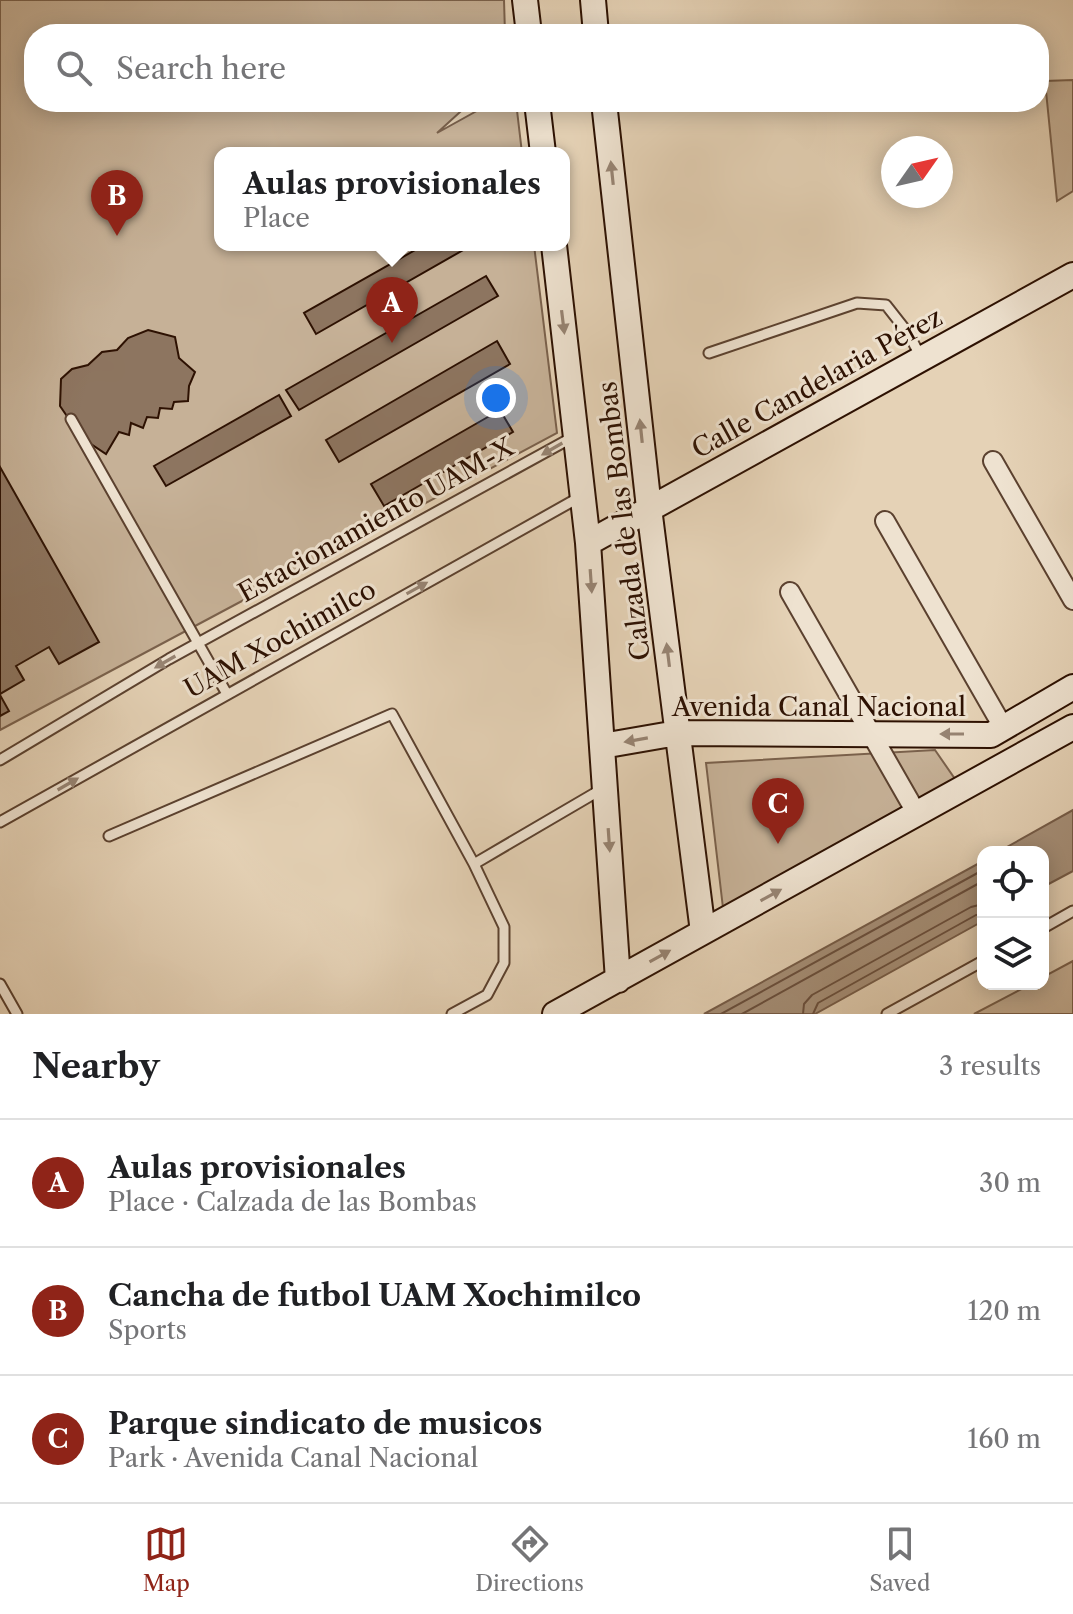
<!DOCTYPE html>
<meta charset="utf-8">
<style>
body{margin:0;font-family:"Libre Caslon Text",serif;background:#f6f6f6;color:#202124}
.controls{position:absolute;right:24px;bottom:24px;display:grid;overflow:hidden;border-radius:16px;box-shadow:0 4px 20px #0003}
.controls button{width:72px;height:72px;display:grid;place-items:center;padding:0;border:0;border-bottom:2px solid #e0e0e0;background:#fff;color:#202124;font:40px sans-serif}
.compass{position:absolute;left:881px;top:136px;width:72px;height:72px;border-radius:50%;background:#fff;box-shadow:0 4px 20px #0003;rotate:56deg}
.you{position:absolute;left:496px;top:398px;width:28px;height:28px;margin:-20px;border:6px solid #fff;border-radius:50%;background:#1a73e8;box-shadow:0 0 0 12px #1a73e833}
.badge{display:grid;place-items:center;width:52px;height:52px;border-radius:50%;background:#8f2418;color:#fff;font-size:26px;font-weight:700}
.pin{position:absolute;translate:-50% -66px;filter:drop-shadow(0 2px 4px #0008)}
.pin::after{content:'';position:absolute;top:42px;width:28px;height:24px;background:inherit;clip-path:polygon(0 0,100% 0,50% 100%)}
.popup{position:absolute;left:214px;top:147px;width:356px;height:104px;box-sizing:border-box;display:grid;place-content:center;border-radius:16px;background:#fff;filter:drop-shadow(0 2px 6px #0005);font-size:26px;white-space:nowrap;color:#757577}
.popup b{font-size:30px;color:#202124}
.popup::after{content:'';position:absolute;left:50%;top:100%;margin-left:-16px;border:16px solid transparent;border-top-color:#fff}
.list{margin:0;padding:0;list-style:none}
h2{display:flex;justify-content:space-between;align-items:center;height:104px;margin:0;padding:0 32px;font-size:34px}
h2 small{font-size:26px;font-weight:400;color:#757577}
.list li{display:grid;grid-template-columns:52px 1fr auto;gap:24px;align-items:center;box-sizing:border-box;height:128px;padding:0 32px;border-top:2px solid #e0e0e0}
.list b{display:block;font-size:30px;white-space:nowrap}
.list p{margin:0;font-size:26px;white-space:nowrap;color:#757577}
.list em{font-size:26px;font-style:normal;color:#757577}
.icon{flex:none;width:44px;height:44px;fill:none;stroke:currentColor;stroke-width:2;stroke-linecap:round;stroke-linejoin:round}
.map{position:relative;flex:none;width:1073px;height:1014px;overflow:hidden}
.search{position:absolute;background:#fff;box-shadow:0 4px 20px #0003;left:24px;right:24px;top:24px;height:88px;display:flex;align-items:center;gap:20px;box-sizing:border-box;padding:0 28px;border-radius:32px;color:#757577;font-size:30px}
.sheet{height:488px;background:#fff}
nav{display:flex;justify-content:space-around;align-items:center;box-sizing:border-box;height:112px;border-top:2px solid #e0e0e0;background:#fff;font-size:22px;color:#757577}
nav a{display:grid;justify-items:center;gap:4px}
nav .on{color:#8f2418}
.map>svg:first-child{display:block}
.green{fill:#c6b197;stroke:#7a614c;stroke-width:2}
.water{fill:#a69079;stroke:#765d49;stroke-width:2}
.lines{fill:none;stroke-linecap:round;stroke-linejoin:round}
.shore{stroke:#6a503e;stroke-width:2}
.building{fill:#8d7560;stroke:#2d1102;stroke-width:2}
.lane-casing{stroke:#5b412f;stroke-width:13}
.street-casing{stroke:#5b412f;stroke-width:22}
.secondary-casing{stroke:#2d1102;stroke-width:28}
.lane{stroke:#eee2d0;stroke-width:9}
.street{stroke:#eee2d0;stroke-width:18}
.secondary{stroke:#eee2d0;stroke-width:24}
.oneway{fill:#978473}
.labels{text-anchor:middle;stroke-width:6;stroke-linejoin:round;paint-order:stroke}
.street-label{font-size:26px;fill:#2d1102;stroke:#eee2d0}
</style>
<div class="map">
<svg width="1073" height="1014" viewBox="0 0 1073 1014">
<rect width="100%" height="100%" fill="#e5d2b6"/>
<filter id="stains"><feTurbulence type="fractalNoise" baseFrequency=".0025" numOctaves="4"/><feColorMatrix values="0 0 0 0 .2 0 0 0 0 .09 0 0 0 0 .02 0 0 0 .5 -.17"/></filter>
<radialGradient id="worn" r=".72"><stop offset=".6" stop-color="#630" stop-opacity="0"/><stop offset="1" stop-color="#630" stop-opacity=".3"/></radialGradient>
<path class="green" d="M 0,0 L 504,0 L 505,34 L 34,34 L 34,102 L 471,102 L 437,133 L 493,102 L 516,102 L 522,153 L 220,153 L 220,245 L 534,245 L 557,433 L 0,730 Z
M 1073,80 L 1073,191 L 1057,201 L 1045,81 Z
M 935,750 L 955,779 L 723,908 L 706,763 Z
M 1073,961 L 1073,1014 L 974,1014 L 1031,984 L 1043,984 L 1043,977 Z"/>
<path class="water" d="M 1073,810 L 1073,871 L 1043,887 L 1043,852 L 998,852 Z
M 983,861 L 983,921 L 815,1014 L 704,1014 Z"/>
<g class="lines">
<path class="shore" d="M 721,1014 L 983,870
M 742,1014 L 983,881
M 803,1014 L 804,1004 L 812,995 L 971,907 L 983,904
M 813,1014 L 818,1003 L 976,915 L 983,914"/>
</g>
<path class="building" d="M 424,245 L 472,245 L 316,334 L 304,313 Z
M 486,276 L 498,296 L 299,410 L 286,390 Z
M 148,330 L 175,337 L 179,358 L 195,372 L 189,386 L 188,401 L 174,402 L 172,409 L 160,408 L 158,418 L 147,417 L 143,428 L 131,423 L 129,435 L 119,432 L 106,454 L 82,438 L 60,406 L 61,379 L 72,369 L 88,365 L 102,352 L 117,350 L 128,338 Z
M 497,341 L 510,364 L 339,462 L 326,440 Z
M 279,395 L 291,416 L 166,486 L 154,466 Z
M 500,410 L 513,432 L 384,506 L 371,484 Z
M 0,467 L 99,642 L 59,664 L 49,647 L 16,666 L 24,680 L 0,694 Z
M 0,695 L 9,711 L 0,716 Z"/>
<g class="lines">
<defs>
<path id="lane" d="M 709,353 L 857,303 L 886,305 L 908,333 L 921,357
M 71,419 L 227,694
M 0,760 L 169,659 L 573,437
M 0,822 L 580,497
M 109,836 L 392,714 L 474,864 L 504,927 L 504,963 L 487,995 L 452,1014
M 474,864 L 602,789
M 1043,928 L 1073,911
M 0,984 L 17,1014
M 887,1014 L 983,961"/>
<path id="street" d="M 993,461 L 1073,600
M 885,521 L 1003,727
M 790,592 L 917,814"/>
<path id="secondary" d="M 525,0 L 529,34
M 593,0 L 596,34
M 537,102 L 543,153
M 604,102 L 649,508 L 703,932
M 554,245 L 588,543 L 618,980
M 588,543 L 1073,275
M 602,746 L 677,733 L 991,735 L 1073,687
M 555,1014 L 1073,727"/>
</defs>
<use href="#lane" class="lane-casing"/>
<use href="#street" class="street-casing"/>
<use href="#secondary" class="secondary-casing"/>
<use href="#lane" class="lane"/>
<use href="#street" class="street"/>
<use href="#secondary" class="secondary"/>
</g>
<defs><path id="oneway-solid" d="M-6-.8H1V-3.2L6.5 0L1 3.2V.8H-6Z" transform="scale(2)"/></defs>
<g class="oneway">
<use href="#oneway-solid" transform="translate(612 173) rotate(-96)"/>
<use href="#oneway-solid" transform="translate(563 322) rotate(83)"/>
<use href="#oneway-solid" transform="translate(641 431) rotate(-96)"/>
<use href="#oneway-solid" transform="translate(552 449) rotate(150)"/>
<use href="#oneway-solid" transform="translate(591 581) rotate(86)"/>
<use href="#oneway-solid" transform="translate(417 588) rotate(-29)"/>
<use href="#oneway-solid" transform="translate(668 655) rotate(-97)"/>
<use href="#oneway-solid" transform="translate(165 662) rotate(150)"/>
<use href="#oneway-solid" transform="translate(952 734) rotate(-180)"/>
<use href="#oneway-solid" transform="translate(636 740) rotate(170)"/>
<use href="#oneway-solid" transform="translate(68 784) rotate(-30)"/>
<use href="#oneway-solid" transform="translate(609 840) rotate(86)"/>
<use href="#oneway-solid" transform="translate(771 895) rotate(-29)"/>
<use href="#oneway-solid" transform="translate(660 956) rotate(-29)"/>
</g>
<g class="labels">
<g class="street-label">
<text transform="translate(817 383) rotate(-29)" y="9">Calle Candelaria Pérez</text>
<text transform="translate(376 520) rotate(-29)" y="9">Estacionamiento UAM-X</text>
<text transform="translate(624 521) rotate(-97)" y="9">Calzada de las Bombas</text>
<text transform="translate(280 639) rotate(-29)" y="9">UAM Xochimilco</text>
<text x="819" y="716">Avenida Canal Nacional</text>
</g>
</g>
<rect width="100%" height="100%" filter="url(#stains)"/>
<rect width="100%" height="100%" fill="url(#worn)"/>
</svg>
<div class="controls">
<button><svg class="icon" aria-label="locate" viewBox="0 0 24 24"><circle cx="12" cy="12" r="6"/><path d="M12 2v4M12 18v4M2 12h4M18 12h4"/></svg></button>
<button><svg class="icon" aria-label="layers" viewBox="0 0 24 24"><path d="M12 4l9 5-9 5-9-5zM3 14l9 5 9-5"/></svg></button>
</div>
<svg class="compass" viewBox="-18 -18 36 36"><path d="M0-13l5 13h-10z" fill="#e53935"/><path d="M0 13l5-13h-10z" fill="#757577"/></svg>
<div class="you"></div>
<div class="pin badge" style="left:392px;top:343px">A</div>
<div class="popup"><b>Aulas provisionales</b>Place</div>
<div class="pin badge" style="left:117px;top:236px">B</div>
<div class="pin badge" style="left:778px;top:844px">C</div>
<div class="search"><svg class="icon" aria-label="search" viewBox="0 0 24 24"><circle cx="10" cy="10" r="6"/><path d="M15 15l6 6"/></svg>Search here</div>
</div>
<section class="sheet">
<h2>Nearby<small>3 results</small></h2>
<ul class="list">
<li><span class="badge">A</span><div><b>Aulas provisionales</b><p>Place · Calzada de las Bombas</p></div><em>30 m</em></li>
<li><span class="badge">B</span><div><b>Cancha de futbol UAM Xochimilco</b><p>Sports</p></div><em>120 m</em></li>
<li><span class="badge">C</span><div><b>Parque sindicato de musicos</b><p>Park · Avenida Canal Nacional</p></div><em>160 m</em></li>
</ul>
</section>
<nav>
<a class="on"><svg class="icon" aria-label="map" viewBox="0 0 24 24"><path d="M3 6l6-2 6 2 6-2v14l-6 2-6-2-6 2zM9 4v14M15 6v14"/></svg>Map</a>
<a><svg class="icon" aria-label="directions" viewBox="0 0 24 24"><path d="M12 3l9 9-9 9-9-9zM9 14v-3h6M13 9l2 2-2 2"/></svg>Directions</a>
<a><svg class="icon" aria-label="saved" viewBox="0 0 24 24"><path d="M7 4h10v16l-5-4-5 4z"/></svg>Saved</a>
</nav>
